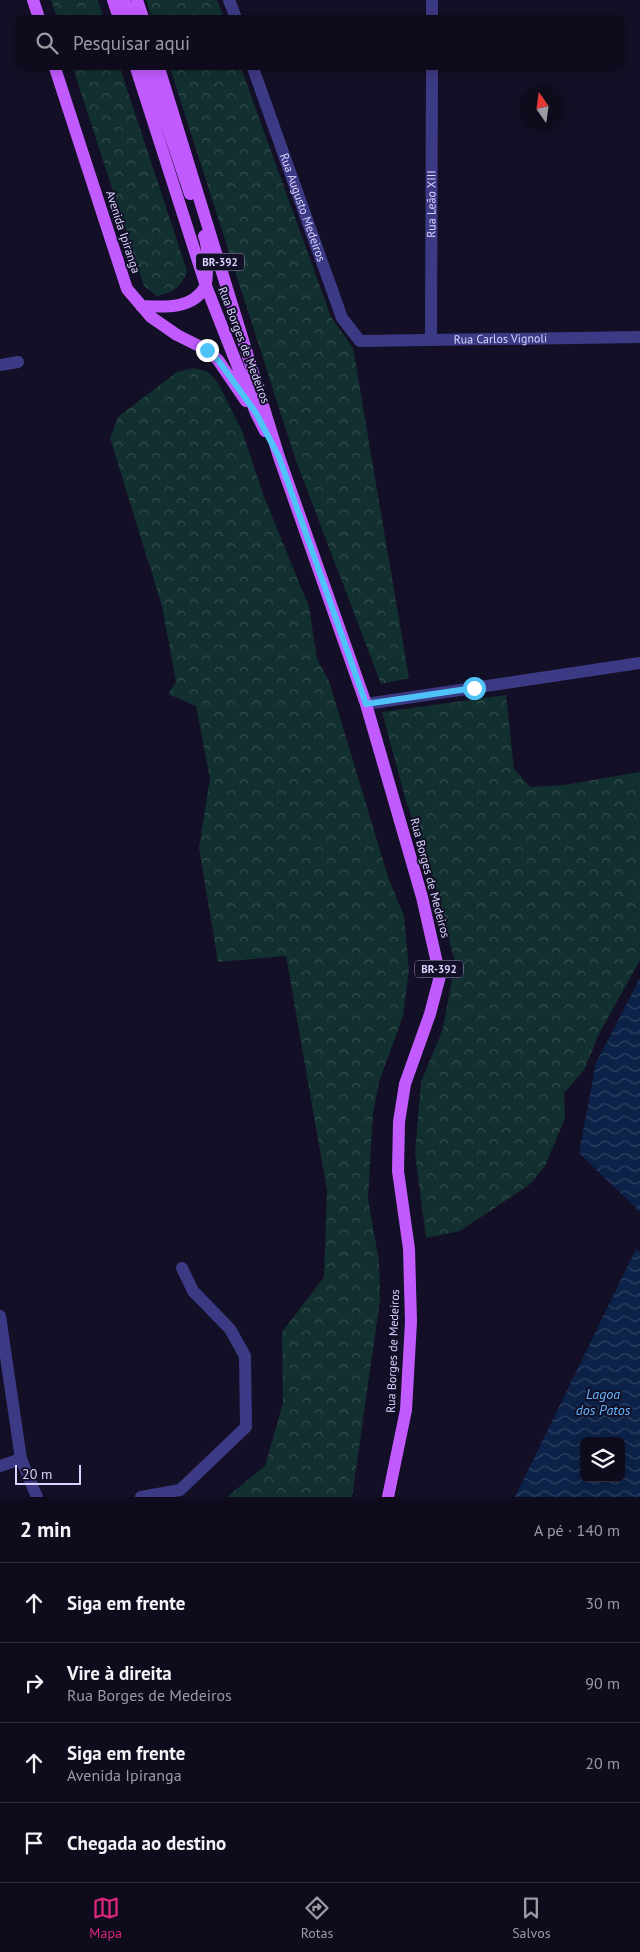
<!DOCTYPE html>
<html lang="pt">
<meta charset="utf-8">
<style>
body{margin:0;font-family:"PT Sans",sans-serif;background:#1c1929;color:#f1f3f6}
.controls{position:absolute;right:15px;bottom:15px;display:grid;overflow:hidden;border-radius:8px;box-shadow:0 2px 12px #0003}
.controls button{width:45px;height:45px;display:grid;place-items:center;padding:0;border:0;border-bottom:1px solid #2e2b3b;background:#0e0b1c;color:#f1f3f6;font:25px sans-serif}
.compass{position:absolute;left:520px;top:85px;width:45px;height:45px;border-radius:50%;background:#0e0b1c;box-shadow:0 2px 12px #0003;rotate:347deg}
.scale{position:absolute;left:15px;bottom:12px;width:66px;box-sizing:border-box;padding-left:5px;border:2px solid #d9d4ff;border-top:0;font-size:14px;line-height:18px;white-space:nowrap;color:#d9d4ff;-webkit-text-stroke:4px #130f26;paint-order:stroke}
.stop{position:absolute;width:15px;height:15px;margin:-11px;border:4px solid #4fc3f7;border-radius:50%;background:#fff}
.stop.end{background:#4fc3f7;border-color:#fff;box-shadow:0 1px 5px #0008}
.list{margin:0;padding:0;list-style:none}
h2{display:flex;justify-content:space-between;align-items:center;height:65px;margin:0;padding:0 20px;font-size:21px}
h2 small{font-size:16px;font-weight:400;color:#9b9ba3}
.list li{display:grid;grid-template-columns:32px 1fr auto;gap:15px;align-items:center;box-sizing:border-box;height:80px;padding:0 20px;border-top:1px solid #2e2b3b}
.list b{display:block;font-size:19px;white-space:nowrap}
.list p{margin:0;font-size:16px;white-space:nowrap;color:#9b9ba3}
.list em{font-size:16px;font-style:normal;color:#9b9ba3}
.icon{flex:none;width:28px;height:28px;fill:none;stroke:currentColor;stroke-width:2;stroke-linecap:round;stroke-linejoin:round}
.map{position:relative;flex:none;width:640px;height:1497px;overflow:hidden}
.search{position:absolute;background:#0e0b1c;box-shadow:0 2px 12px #0003;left:15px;right:15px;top:15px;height:55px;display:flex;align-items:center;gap:12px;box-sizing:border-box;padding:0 18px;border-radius:8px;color:#9b9ba3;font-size:19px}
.sheet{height:385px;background:#0e0b1c}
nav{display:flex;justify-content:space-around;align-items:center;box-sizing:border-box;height:70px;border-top:1px solid #2e2b3b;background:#0e0b1c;font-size:14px;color:#9b9ba3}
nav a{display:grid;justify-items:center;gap:2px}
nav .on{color:#db2777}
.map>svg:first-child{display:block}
.park{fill:url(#park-crowns)}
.water{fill:url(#water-waves);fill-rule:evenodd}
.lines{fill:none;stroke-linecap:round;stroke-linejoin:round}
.minor{stroke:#3d3a85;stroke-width:12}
.major{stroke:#c25bff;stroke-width:12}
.route{stroke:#4fc3f7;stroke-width:6}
.labels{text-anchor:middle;stroke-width:4;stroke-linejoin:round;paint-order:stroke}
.shield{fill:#130f26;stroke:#9e99be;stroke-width:1}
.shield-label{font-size:11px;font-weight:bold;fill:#d9d4ff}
.street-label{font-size:12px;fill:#d9d4ff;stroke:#130f26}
.water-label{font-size:14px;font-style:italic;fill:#62b6ff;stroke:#130f26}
</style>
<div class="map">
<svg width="640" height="1497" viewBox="0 0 640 1497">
<defs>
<pattern id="park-crowns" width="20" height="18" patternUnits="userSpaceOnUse" patternTransform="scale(1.25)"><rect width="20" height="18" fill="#12302f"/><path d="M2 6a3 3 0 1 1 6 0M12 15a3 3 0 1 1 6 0" fill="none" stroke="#344d4e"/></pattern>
<pattern id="water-waves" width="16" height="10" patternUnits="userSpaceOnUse" patternTransform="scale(1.25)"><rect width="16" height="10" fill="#0c2248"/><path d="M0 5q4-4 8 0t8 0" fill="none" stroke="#2f4163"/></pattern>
</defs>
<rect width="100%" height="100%" fill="#130f26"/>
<path class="park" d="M 51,0 L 98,0 L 103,17 L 57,17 Z
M 146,0 L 217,0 L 224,17 L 152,17 Z
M 73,68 L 120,68 L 187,271 C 181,287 174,292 157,296 L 144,286 Z
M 170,68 L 241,68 L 331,317 L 353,348 L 409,678 L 381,684 L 295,458 Z
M 194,368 L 208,372 L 218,383 L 242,431 L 263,494 L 309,607 L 317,659 L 329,681 L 388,877 L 404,916 L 409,969 L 403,1016 L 379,1082 L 373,1113 L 368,1199 L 379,1261 L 380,1300 L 352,1497 L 227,1497 L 265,1466 L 283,1403 L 282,1332 L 324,1277 L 327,1190 L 286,956 L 218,962 L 199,848 L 210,778 L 196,706 L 168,694 L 176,682 L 162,606 L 110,438 L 118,417 L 177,372 Z
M 506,695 L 514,769 L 530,787 L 564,785 L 640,772 L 640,960 L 599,1034 L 584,1070 L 564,1093 L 565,1118 L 545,1166 L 529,1185 L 460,1231 L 426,1238 L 415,1153 L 421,1082 L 443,1029 L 455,962 L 432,875 L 406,801 L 382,712 Z"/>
<path class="water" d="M 640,978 L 640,1212 L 579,1153 L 596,1063 Z
M 636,1249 L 640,1252 L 640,1497 L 515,1497 ZM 584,1441 L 621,1441 L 621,1478 L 584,1478 Z"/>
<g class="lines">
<g class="minor">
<path d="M 229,0 L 236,18"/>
<path d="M 432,18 L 432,0"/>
<path id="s1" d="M 253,68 L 342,318 L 360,341 L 640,337"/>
<path id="s2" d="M 431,340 L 432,68"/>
<path d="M 0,365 L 18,362"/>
<path d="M 366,704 L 640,663"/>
<path d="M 0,1316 L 21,1459 L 37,1497"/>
<path d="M 0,1466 L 21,1459"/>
<path d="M 141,1497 L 180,1490 L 246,1427 L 245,1356 L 230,1329 L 193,1291 L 182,1268"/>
</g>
<path class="major" d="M 33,0 L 39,18
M 113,0 L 119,18
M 124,0 L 131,18
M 137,0 L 143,18
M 55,68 L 127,289 L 151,317 L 177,335 L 207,350 L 218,360 L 246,401
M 136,68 L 206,286 L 256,413 L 265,431
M 148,68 L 190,194
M 159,68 L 279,457 L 366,704 L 422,897 L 440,976 L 430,1014 L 405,1084 L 399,1122 L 398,1171 L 409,1249 L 411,1322 L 406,1410 L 388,1497
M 141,306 C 163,307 192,310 205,287 C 207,282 207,273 207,267 C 208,256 208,247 204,236"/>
</g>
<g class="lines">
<path class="route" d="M 207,350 L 218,360 L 256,413 L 279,457 L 366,704 L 474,688"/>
</g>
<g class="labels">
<g class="shield">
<rect x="196" y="253.5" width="48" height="17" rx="4"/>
<rect x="415" y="960.5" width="48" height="17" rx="4"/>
</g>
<g class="shield-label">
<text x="220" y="266">BR-392</text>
<text x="439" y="973">BR-392</text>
</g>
<g class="street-label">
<text dy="4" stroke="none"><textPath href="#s2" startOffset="136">Rua Leão XIII</textPath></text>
<text dy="4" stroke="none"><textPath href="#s1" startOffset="148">Rua Augusto Medeiros</textPath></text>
<text transform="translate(123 232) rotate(72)" y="4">Avenida Ipiranga</text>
<text dy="4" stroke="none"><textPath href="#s1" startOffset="435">Rua Carlos Vignoli</textPath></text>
<text transform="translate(244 345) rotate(69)" y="4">Rua Borges de Medeiros</text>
<text transform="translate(430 878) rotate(75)" y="4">Rua Borges de Medeiros</text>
<text transform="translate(393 1351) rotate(-88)" y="4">Rua Borges de Medeiros</text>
</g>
<g class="water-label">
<text x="603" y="1399">Lagoa<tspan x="603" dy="16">dos Patos</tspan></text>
</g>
</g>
</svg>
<div class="controls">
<button><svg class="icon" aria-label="layers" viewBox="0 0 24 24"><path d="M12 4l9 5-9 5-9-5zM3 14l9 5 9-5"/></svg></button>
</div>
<svg class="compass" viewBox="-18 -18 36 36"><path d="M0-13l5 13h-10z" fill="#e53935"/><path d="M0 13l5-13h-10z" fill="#9b9ba3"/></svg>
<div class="scale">20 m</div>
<div class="stop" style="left:474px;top:688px"></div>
<div class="stop end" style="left:207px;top:350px"></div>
<div class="search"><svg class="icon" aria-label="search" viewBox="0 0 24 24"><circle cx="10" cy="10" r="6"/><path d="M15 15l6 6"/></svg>Pesquisar aqui</div>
</div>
<section class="sheet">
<h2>2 min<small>A pé · 140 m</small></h2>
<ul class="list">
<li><svg class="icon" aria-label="ahead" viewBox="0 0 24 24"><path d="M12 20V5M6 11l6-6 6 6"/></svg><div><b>Siga em frente</b></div><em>30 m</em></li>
<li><svg class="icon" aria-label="right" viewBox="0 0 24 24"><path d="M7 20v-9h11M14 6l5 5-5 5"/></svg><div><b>Vire à direita</b><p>Rua Borges de Medeiros</p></div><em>90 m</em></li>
<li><svg class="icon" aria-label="ahead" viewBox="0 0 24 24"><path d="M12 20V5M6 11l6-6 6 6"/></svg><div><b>Siga em frente</b><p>Avenida Ipiranga</p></div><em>20 m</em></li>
<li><svg class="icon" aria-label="arrive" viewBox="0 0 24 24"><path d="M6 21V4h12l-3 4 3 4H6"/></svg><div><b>Chegada ao destino</b></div></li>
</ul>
</section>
<nav>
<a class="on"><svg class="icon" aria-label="map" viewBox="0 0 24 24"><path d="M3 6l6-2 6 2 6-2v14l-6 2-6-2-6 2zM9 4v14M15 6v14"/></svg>Mapa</a>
<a><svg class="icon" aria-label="directions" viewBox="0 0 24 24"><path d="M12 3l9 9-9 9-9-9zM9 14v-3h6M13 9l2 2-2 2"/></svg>Rotas</a>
<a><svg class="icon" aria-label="saved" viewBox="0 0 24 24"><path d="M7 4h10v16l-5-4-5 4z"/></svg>Salvos</a>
</nav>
